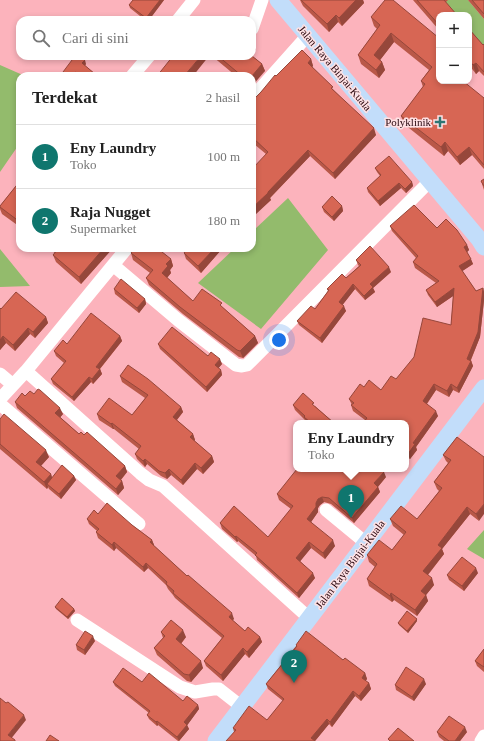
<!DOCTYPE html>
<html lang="id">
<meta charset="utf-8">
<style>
body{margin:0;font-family:Georgia,serif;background:#f6f6f6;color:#222}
.controls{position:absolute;right:12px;top:12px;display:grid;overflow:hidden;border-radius:8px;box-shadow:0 2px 6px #0003}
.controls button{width:36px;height:36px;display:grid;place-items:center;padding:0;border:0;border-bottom:1px solid #e0e0e0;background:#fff;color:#222;font:20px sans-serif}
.you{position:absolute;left:279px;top:340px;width:14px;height:14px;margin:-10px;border:3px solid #fff;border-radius:50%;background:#1a73e8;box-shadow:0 0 0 6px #1a73e833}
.badge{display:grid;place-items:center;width:26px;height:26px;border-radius:50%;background:#0f766e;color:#fff;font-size:13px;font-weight:700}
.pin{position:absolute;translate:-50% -33px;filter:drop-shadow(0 1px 2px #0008)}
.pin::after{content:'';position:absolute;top:21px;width:14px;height:12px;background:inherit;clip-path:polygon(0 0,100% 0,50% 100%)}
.popup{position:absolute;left:293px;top:420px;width:116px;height:52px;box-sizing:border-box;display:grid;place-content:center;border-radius:8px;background:#fff;filter:drop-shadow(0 1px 3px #0005);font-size:13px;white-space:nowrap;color:#767676}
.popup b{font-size:15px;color:#222}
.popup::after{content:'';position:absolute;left:50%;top:100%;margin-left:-8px;border:8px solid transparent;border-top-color:#fff}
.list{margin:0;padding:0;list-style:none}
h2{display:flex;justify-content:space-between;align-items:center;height:52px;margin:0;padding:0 16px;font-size:17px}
h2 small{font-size:13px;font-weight:400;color:#767676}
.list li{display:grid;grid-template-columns:26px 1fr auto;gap:12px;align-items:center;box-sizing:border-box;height:64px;padding:0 16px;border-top:1px solid #e0e0e0}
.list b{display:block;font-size:15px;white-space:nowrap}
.list p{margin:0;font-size:13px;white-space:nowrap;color:#767676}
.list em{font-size:13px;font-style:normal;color:#767676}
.icon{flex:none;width:22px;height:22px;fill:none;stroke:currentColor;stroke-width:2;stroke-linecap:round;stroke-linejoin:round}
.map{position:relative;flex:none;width:484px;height:741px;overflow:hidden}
.search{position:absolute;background:#fff;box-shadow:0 2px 6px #0003;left:16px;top:16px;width:240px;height:44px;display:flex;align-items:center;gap:10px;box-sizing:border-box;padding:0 14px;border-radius:12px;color:#767676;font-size:15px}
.panel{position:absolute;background:#fff;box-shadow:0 2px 6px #0003;left:16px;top:72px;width:240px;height:180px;border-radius:12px}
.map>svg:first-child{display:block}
.green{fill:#93bb6c}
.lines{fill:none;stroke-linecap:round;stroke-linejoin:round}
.minor{stroke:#fff;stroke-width:13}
.major{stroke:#c2ddfa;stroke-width:17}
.wall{fill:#b95848}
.shaded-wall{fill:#96473b}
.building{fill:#d76654;stroke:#96473b}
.poi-dot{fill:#2d7673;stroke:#ffe2e5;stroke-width:1.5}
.labels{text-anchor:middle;stroke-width:3;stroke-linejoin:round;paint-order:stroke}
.street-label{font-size:11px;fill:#290910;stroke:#ffe2e5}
.poi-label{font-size:11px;fill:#290910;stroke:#ffe2e5;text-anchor:end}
</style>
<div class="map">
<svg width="484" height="741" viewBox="0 0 484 741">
<rect width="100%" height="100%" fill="#fcb3bc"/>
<path class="green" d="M 447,0 L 468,0 L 484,19 L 484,51 L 469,34 L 469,15 L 453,15 L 443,4 Z
M 0,65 L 25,76 L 20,76 L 20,143 L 0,172 Z
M 288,198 L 328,250 L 261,329 L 198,283 L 235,248 L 252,248 L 252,232 Z
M 0,249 L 30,286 L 0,287 Z
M 484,530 L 484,559 L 467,549 Z"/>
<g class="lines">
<path class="minor" d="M 178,20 L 194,0
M 252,29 L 262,0
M 132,76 L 149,56
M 252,98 L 308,35
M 113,265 L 178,320 L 236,365 L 242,366 L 247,365 L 430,181
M 26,371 L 140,473 L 149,480 L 163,486 L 183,504 L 309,618
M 0,374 L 13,385
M 0,399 L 26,371 L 127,248
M 0,404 L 139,524
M 326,510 L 366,543
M 77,620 L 180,687 L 195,692 L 213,689 L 219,689 L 242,707
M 481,741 L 484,736"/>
<path class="major" d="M 278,0 L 479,239 L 484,247
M 216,741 L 484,388"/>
</g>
<path class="wall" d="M 133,0 L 164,0 L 149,20 L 145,20 L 130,8 L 129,5 Z
M 300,0 L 363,0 L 364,3 L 342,26 L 338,22 L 329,32 L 303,6 Z
M 413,0 L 448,0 L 446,2 L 439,15 L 439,30 Z
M 468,0 L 484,0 L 484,19 Z
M 371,17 L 439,38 L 439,81 L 484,98 L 484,169 L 472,155 L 460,165 L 448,151 L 444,156 L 404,124 L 401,116 L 423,87 L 421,81 L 429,70 L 394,42 L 380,60 L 382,62 L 385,70 L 379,78 L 361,64 L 358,55 L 377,29 L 374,26 Z
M 469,29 L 483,45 L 484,44 L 484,76 L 479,71 L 476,74 L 469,65 Z
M 212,56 L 252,56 L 262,64 L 265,71 L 252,76 L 236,76 Z
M 311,59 L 313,66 L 312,67 L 376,135 L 335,179 L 310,156 L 270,198 L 271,200 L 255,214 L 266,154 L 254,144 L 252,138 L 253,136 L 252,136 L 252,101 L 276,76 Z
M 86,64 L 85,66 L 95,74 L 95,76 L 60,76 Z
M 375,168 L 412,182 L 413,186 L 406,193 L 401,188 L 380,206 L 368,192 L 367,188 L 380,176 L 377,172 Z
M 484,179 L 484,190 L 481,181 Z
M 20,181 L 20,227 L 2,214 L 0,209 L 0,206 Z
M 342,206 L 343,211 L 334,221 L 324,212 L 322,207 Z
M 390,226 L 437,228 L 467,245 L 469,250 L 467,252 L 473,264 L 462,271 L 476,291 L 483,288 L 484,292 L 484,300 L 480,337 L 471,360 L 473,366 L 459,393 L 453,390 L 449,397 L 436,390 L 427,404 L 438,416 L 416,447 L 417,450 L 410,459 L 406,456 L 406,423 L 365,420 L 353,411 L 351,405 L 352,405 L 349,399 L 364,387 L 381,390 L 396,379 L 451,325 L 453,296 L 437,307 L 428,295 L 426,290 L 436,283 L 415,268 L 413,262 L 416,258 L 392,231 Z
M 48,248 L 113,248 L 81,284 L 56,262 L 53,255 L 55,253 Z
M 188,248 L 226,248 L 222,252 L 221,250 L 201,273 L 186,259 L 184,253 Z
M 131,253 L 171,259 L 173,266 L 170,270 L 171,273 L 167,278 L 193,301 L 223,308 L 255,336 L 258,343 L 243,358 L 239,357 L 183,314 L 149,285 L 146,278 L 150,273 L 133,260 Z
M 356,260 L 391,272 L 373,288 L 375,292 L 365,300 L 355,289 L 342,305 L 346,311 L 322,343 L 299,325 L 297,321 L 315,309 L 328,291 L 327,289 L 346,278 L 359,266 L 358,265 Z
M 114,289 L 145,299 L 146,304 L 139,313 L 115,294 Z
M 0,308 L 1,309 L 46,317 L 48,323 L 35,338 L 30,334 L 15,351 L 6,343 L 0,350 Z
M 120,336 L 122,341 L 100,369 L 102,374 L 93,384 L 91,382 L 74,401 L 53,384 L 51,379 L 64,363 L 56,356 L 54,351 L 67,344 Z
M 158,344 L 208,356 L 222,364 L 218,368 L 221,370 L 222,375 L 207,392 L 160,349 Z
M 120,376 L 181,407 L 183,412 L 177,420 L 193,434 L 195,440 L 194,441 L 212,456 L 214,462 L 203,474 L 197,469 L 183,485 L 171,475 L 167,479 L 161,476 L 147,464 L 145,467 L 137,459 L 135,454 L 139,449 L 114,429 L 113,429 L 99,420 L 97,414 L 132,415 L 145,398 L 122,382 Z
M 34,394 L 63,414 L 60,417 L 79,434 L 84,435 L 125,466 L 127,472 L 121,480 L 122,481 L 124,488 L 118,495 L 17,408 L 15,402 L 25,396 Z
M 293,405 L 315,406 L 334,423 L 307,423 L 305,420 L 295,410 Z
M 0,419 L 49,457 L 41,466 L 51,474 L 52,478 L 74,476 L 76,480 L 61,499 L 49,489 L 48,487 L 47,489 L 0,449 Z
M 457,437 L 479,521 L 470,514 L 442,549 L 444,554 L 428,575 L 434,585 L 426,595 L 428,601 L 417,616 L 394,600 L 392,602 L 369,586 L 367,579 L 375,567 L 369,562 L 367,555 L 392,550 L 404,535 L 393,526 L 390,519 L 417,519 L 439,491 L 437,489 L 434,482 L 448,463 L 446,461 L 443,455 Z
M 386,477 L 378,487 L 380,492 L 354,523 L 331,504 L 324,502 L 320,505 L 318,508 L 318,512 L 311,522 L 335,546 L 325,559 L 311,548 L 300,561 L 315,578 L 299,598 L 257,560 L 256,556 L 238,541 L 237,542 L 222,529 L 220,523 L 268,537 L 291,509 L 279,500 L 277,494 Z
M 98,514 L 132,525 L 152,540 L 154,545 L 154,546 L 187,576 L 234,619 L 232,620 L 245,631 L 260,637 L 262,642 L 249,658 L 245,654 L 223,681 L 206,666 L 204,661 L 222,638 L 175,598 L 173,595 L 168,589 L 166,585 L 148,568 L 144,572 L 116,548 L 114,551 L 98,538 L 96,532 L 97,531 L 89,524 L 87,519 Z
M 478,573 L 464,591 L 449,580 L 447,575 Z
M 55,607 L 74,609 L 75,611 L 68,619 L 56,609 Z
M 417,621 L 408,633 L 399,625 L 398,623 Z
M 161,632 L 186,637 L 181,644 L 203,668 L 191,682 L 187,681 L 157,655 L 154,648 L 163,638 Z
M 95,641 L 85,655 L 77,650 L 76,645 Z
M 296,645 L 343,660 L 365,673 L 367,679 L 365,681 L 369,683 L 371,689 L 361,701 L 355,696 L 332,727 L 329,724 L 315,741 L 234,732 L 233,728 L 267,720 L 283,701 L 268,689 L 266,684 L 296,646 Z
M 484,649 L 484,672 L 477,666 L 475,661 Z
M 113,682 L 142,682 L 183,701 L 198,705 L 199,709 L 187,725 L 189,729 L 179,741 L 178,741 L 158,725 L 157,726 L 149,719 L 147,715 L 149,713 L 115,686 Z
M 426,684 L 414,701 L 396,690 L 395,685 Z
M 437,732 L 467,732 L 460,741 L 444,741 L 439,737 Z"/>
<path class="shaded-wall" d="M 160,0 L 164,0 L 149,20 L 147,20 L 146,18 Z
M 356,0 L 363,0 L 364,3 L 342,26 L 339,18 Z
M 336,15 L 338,22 L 329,32 L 327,24 Z
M 391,33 L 394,42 L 377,64 L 374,55 Z
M 254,42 L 256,49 L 252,53 L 252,44 Z
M 201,56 L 209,56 L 193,76 L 184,76 Z
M 311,59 L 313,66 L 310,69 L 308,63 Z
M 85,60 L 86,64 L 83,68 L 82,63 Z
M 382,62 L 385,70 L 379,78 L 376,70 Z
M 476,63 L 479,71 L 476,74 L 473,65 Z
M 262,64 L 265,71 L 252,86 L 252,76 Z
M 75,72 L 77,76 L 72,76 Z
M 374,128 L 376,135 L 335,179 L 333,173 Z
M 445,142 L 448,151 L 444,156 L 441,147 Z
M 469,147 L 472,155 L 460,165 L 457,157 Z
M 308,150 L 310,156 L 270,198 L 271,200 L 252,218 L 252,208 Z
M 412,182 L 413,186 L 406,193 L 405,189 Z
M 399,183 L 401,188 L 380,206 L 378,201 Z
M 342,206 L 343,211 L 334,221 L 332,217 Z
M 467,245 L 469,250 L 466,253 L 464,247 Z
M 104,248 L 113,248 L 81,284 L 79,277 Z
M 215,248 L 220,248 L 221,250 L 201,273 L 198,266 Z
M 221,248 L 226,248 L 222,252 Z
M 171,259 L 173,266 L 170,270 L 171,273 L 165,280 L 162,273 L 166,264 Z
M 471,259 L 473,264 L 461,272 L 459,266 Z
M 389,267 L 391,272 L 373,288 L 375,292 L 365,300 L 364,296 L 370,284 Z
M 353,284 L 355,289 L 341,307 L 339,302 Z
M 454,288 L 456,294 L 437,307 L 435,302 Z
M 483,288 L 484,292 L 484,300 L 480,337 L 469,364 L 467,359 Z
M 145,299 L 146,304 L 139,313 L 137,308 Z
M 344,306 L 346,311 L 322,343 L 320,338 Z
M 46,317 L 48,323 L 35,338 L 33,332 Z
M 28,328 L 30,334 L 15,351 L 13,345 Z
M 3,336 L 6,343 L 0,350 L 0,340 Z
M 120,336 L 122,341 L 98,371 L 96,367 Z
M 255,336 L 258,343 L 243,358 L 240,351 Z
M 220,359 L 222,364 L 217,370 L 215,365 Z
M 471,361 L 473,366 L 459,393 L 457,388 Z
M 100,369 L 102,374 L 93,384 L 92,379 Z
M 221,370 L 222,375 L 207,392 L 206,387 Z
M 89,377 L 91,382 L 74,401 L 72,397 Z
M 434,384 L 436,390 L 425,406 L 423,401 Z
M 451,384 L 453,390 L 449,397 L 447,391 Z
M 181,407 L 183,412 L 175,422 L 173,417 Z
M 60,408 L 63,414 L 58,420 L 55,413 Z
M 436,411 L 438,416 L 416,447 L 417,450 L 410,459 L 408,454 L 413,443 Z
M 112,423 L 114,429 L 113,429 L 111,424 Z
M 193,434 L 195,440 L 193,443 L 190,437 Z
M 46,450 L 49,457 L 38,469 L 36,462 Z
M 212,456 L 214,462 L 203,474 L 201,468 Z
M 145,459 L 147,464 L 145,467 L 143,461 Z
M 195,463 L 197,469 L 183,485 L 181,480 Z
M 125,466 L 127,472 L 118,483 L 116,476 Z
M 169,469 L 171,475 L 167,479 L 165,473 Z
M 384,472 L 386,477 L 376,489 L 374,483 Z
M 51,474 L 53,481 L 47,484 L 48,487 L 47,489 L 44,482 Z
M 74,476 L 76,480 L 61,499 L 59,494 Z
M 122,481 L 124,488 L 118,495 L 116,489 Z
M 378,487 L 380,492 L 354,523 L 352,518 Z
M 322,497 L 324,502 L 320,505 L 318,508 L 318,512 L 309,525 L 307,519 L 318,499 Z
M 484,504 L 484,514 L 479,521 L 476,514 Z
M 467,507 L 470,514 L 442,549 L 444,554 L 425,578 L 423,571 L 438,545 Z
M 236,536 L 238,541 L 237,542 L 235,537 Z
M 152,540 L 154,545 L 152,548 L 150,542 Z
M 333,540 L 335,546 L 325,559 L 323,553 Z
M 114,542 L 116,548 L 114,551 L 112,545 Z
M 309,542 L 311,548 L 298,564 L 296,558 Z
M 146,563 L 148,568 L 144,572 L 143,567 Z
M 476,568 L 478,573 L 464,591 L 462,586 Z
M 313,573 L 315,578 L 299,598 L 297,593 Z
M 432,578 L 434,585 L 426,595 L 428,601 L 417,616 L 415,610 L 421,591 Z
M 391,593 L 394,600 L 392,602 L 390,596 Z
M 74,609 L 75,611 L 68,619 L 67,617 Z
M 232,613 L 234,619 L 231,622 L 229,617 Z
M 417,619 L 417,621 L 408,633 L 407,631 Z
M 183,630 L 186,637 L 178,647 L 176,639 Z
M 93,636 L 95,641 L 85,655 L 84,650 Z
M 260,637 L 262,642 L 249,658 L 247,652 Z
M 243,648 L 245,654 L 223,681 L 221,675 Z
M 201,661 L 203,668 L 191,682 L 189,675 Z
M 365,673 L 367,679 L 364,683 L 362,678 Z
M 424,679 L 426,684 L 414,701 L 412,697 Z
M 369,683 L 371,689 L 361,701 L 359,696 Z
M 353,691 L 355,696 L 332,727 L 330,722 Z
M 198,705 L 199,709 L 186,727 L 184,722 Z
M 24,715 L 26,720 L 10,740 L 8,735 Z
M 327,719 L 329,724 L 315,741 L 311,738 Z
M 157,721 L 158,725 L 157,726 L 156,722 Z
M 187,725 L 189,729 L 179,741 L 177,737 Z
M 465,727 L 467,732 L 460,741 L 455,741 Z"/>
<path class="building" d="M 133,0 L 160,0 L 146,18 L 129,5 Z
M 301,0 L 356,0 L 339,18 L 336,15 L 327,24 Z
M 385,0 L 393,0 L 439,38 L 439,81 L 463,81 L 484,98 L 484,165 L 469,147 L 457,157 L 445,142 L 441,147 L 401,116 L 425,84 L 421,81 L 432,67 L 391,33 L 374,55 L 382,62 L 376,70 L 358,55 L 380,25 L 371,17 Z
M 417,0 L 444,0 L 457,15 L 439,15 L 439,25 Z
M 472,0 L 484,0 L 484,14 Z
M 205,17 L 209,20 L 203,20 Z
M 469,29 L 483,45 L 484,44 L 484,72 L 476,63 L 473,65 L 469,60 Z
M 302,50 L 311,59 L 308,63 L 333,87 L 331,88 L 374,128 L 333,173 L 308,150 L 268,192 L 268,193 L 252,208 L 252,169 L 268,152 L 252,137 L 255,134 L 252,132 L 252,101 L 261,92 L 275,75 L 276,76 Z
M 75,56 L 80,56 L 85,60 L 82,63 L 95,74 L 93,76 L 81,76 L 75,72 L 72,76 L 60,76 Z
M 173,56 L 201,56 L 184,76 L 157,76 Z
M 218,56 L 252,56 L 262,64 L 252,76 L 242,76 Z
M 389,156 L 412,182 L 405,189 L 399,183 L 378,201 L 367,188 L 381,175 L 375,168 Z
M 484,179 L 484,186 L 481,181 Z
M 20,181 L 20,222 L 0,207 L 0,206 Z
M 332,196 L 342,206 L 332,217 L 322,207 Z
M 414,205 L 437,228 L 446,219 L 457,230 L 467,245 L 464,247 L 471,259 L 459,266 L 476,291 L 483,288 L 478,332 L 467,359 L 471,361 L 457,388 L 451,384 L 447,391 L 434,384 L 423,401 L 436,411 L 413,443 L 415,444 L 408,454 L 406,452 L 406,423 L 363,423 L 367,418 L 351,405 L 354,403 L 349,399 L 360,384 L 364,387 L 369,380 L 381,390 L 391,376 L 396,379 L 414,357 L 423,318 L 451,325 L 454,288 L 435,302 L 426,290 L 439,281 L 413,262 L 418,256 L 390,226 Z
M 370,246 L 389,267 L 370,284 L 373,287 L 364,296 L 353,284 L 339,302 L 344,306 L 320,338 L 297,321 L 311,306 L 315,309 L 329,290 L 327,289 L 342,274 L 346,278 L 361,265 L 356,260 Z
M 54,248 L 104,248 L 79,277 L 53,255 L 57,250 Z
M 135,248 L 157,248 L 171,259 L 166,264 L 168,266 L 162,273 L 193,301 L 202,289 L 222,303 L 220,305 L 255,336 L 240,351 L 237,350 L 180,307 L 146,278 L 153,270 L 131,253 Z
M 188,248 L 215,248 L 198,266 L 184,253 Z
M 121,279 L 145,299 L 137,308 L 114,289 Z
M 16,292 L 46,317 L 33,332 L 28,328 L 13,345 L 3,336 L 0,340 L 0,308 L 1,309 Z
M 91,313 L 120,336 L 96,367 L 100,369 L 92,379 L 89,377 L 72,397 L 51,379 L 66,361 L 54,351 L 63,340 L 67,344 Z
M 172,327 L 208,356 L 211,352 L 220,359 L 215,365 L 221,370 L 206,387 L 158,344 Z
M 128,365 L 148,379 L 181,407 L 173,417 L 193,434 L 190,437 L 212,456 L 201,468 L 195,463 L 181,480 L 169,469 L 165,473 L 159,471 L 145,459 L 143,461 L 135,454 L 141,446 L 112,423 L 111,424 L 97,414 L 109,398 L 132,415 L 148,395 L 120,376 Z
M 38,389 L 40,390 L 60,408 L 55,413 L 79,434 L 81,432 L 84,435 L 87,432 L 125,466 L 116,476 L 122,481 L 116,489 L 15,402 L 22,393 L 25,396 L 30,391 L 34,394 Z
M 303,393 L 314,403 L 312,404 L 334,423 L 311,423 L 304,417 L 305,416 L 293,405 Z
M 4,414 L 46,450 L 36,462 L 51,474 L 44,482 L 0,444 L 0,419 Z
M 457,437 L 484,457 L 484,504 L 476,514 L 467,507 L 438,545 L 442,548 L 423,571 L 432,578 L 421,591 L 426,595 L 415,610 L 391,593 L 390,596 L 367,579 L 377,564 L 367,555 L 379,540 L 392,550 L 406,532 L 390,519 L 401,506 L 417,519 L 442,488 L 434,482 L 451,460 L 443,455 Z
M 62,465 L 74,476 L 59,494 L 47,484 Z
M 297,469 L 380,469 L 384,472 L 374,483 L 378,487 L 352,518 L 329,498 L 322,497 L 318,499 L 316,503 L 316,507 L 307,519 L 333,540 L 323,553 L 309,542 L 296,558 L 313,573 L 297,593 L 255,555 L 257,553 L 236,536 L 235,537 L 220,523 L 234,506 L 268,537 L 293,506 L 277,494 Z
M 107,503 L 132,525 L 152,540 L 150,542 L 187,576 L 188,575 L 232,613 L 229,617 L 245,631 L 248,627 L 260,637 L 247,652 L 243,648 L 221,675 L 204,661 L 224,636 L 173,593 L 174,591 L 166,584 L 167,582 L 146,563 L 143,567 L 114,542 L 112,545 L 96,532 L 99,529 L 87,519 L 94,510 L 98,514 Z
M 462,557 L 476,568 L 462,586 L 447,575 Z
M 62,598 L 74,609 L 67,617 L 55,607 Z
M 407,611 L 417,619 L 407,631 L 398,623 Z
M 171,620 L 183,630 L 176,639 L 201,661 L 189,675 L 184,674 L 154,648 L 165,636 L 161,632 Z
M 85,631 L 93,636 L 84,650 L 76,645 Z
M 306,631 L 343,660 L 345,658 L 365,673 L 362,678 L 369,683 L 359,696 L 353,691 L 330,722 L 327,719 L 311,738 L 315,741 L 226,741 L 236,730 L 233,728 L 249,706 L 267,720 L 284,699 L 266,684 L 297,646 L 296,645 Z
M 484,649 L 484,667 L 475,661 Z
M 406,667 L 424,679 L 412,697 L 395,685 Z
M 123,668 L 142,682 L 149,673 L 183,701 L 187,696 L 198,705 L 184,722 L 187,725 L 177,737 L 157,721 L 156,722 L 147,715 L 150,711 L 113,682 Z
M 0,698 L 6,703 L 8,702 L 24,715 L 8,735 L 15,740 L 15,741 L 0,741 Z
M 449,716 L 465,727 L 455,741 L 449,741 L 437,732 Z
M 398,728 L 414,741 L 390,741 L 388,739 Z
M 50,735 L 59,741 L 46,741 Z"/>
<path class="poi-dot" d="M438 116h4v4h4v4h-4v4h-4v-4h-4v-4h4z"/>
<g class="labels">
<g class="street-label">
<text transform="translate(335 68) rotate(50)" y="4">Jalan Raya Binjai-Kuala</text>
<text transform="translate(350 564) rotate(-53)" y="4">Jalan Raya Binjai-Kuala</text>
</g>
<g class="poi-label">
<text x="431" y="126">Polyklinik</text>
</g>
</g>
</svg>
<div class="controls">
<button>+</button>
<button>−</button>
</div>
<div class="you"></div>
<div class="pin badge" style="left:351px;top:518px">1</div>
<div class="popup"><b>Eny Laundry</b>Toko</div>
<div class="pin badge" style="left:294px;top:683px">2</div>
<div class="search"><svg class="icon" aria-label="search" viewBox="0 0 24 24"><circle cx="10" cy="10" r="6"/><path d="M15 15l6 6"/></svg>Cari di sini</div>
<section class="panel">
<h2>Terdekat<small>2 hasil</small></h2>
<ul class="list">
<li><span class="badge">1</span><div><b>Eny Laundry</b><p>Toko</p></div><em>100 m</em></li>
<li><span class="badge">2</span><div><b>Raja Nugget</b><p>Supermarket</p></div><em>180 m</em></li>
</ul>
</section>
</div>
